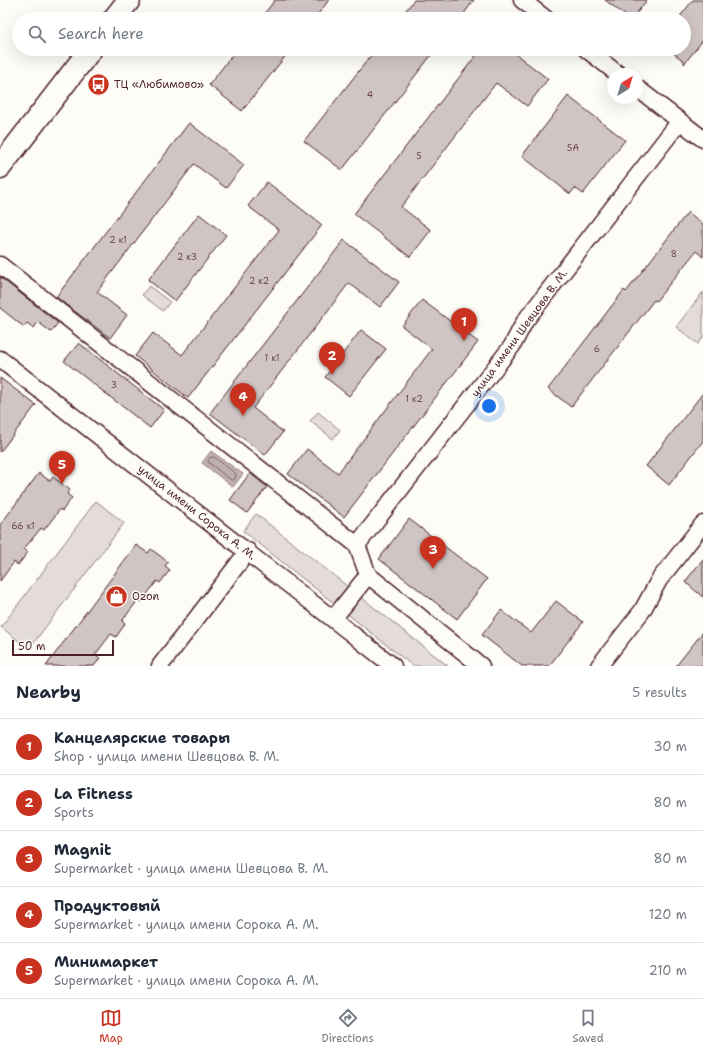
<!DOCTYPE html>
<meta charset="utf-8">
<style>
body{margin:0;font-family:"Shantell Sans",sans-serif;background:#f2f2f3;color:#1f2937}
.compass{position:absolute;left:607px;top:68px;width:36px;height:36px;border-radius:50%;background:#fff;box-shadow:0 4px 16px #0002;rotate:38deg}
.scale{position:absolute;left:12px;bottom:10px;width:102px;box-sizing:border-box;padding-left:4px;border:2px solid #4a1f2b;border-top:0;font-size:11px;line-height:14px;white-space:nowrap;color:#4a1f2b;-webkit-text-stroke:3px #fdfcf7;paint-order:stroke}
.you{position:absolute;left:489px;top:406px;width:14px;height:14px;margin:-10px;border:3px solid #fff;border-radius:50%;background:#1a73e8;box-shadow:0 0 0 6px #1a73e833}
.badge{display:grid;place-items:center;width:26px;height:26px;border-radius:50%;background:#c8321e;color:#fff;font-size:13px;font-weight:700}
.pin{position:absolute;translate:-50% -33px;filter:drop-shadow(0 1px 2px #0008)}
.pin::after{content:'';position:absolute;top:21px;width:14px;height:12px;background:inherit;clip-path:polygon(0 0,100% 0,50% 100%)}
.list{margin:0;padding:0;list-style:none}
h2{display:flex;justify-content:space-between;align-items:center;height:52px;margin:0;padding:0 16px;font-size:17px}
h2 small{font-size:13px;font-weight:400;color:#747a83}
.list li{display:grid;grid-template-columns:26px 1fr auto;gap:12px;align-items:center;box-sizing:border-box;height:56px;padding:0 16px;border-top:1px solid #e0e1e3}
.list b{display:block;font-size:15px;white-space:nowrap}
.list p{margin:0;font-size:13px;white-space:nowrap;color:#747a83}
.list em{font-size:13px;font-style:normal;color:#747a83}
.icon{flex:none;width:22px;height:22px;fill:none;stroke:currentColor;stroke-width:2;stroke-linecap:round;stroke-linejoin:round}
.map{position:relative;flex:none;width:703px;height:666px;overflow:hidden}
.search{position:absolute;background:#fff;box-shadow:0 4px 16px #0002;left:12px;right:12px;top:12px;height:44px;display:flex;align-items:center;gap:10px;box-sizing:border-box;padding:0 14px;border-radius:22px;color:#747a83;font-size:15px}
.sheet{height:332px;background:#fff}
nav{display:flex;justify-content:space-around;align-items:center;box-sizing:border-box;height:56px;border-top:1px solid #e0e1e3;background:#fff;font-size:11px;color:#747a83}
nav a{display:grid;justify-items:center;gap:2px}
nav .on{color:#c8321e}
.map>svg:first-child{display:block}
.green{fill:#e3dcda;stroke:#967e82}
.water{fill:#c0b1b1;stroke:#91777b}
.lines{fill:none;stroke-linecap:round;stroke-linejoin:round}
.shore{stroke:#795961;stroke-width:1}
.building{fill:#d0c5c4;stroke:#4a1f2b}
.street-casing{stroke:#4a1f2b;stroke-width:19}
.secondary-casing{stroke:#4a1f2b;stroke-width:25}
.street{stroke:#fdfcf7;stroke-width:16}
.secondary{stroke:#fdfcf7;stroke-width:22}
.labels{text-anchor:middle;stroke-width:3;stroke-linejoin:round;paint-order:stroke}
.number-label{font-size:9px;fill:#6c4851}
.poi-label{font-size:11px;fill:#4a1f2b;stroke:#fdfcf7;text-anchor:start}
.street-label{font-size:11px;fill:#4a1f2b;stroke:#fdfcf7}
</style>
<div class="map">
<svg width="703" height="666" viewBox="0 0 703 666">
<rect width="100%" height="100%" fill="#fdfcf7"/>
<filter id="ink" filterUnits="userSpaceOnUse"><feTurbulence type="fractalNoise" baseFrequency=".025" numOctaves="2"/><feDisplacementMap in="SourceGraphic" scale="8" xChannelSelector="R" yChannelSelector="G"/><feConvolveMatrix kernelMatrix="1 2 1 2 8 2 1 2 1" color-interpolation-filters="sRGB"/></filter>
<g filter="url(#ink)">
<path class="green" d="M 149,286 L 170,302 L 163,311 L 142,295 Z
M 703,292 L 703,337 L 698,344 L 676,327 Z
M 318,412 L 340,430 L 333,439 L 310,421 Z
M 96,501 L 124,523 L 29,649 L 1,627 Z
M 256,514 L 448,666 L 413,666 L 243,531 Z"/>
<path class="water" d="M 211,451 L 243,474 L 233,487 L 202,463 Z"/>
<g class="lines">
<path class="shore" d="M 211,457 L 214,457 L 236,474 L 236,476 L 234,480 L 231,480 L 209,463 L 208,461 Z"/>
</g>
<path class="building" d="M 275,0 L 329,0 L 314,19 L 260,19 Z
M 414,0 L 474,0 L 460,19 L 399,19 Z
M 605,0 L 647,0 L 632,19 L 630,19 Z
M 693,0 L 703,0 L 703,40 L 684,64 L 684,61 L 668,49 L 684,49 L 684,19 L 678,19 Z
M 237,49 L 291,49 L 242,111 L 209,85 Z
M 376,49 L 436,49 L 342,170 L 304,141 Z
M 481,49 L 509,49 L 548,79 L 527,106 L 496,83 L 401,207 L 431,230 L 410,257 L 354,214 Z
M 568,96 L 625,140 L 583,194 L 575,188 L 570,194 L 522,156 Z
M 189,123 L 244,165 L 226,188 L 194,164 L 97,292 L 127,315 L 110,338 L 56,297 Z
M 267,182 L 322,225 L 188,398 L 135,356 L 153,333 L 182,355 L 279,230 L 248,206 Z
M 688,212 L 703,224 L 703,257 L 696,251 L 656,301 L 654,300 L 571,407 L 548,389 L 624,290 L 626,292 Z
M 199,214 L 226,235 L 175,301 L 148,280 Z
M 344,240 L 399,282 L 380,307 L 349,283 L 253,408 L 283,432 L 265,455 L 210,413 Z
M 0,277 L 58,323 L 51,332 L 38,322 L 34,328 L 27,323 L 24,327 L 0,308 Z
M 422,300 L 478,342 L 344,517 L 288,474 L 307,449 L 338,473 L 432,349 L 402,326 Z
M 361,330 L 386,349 L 349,396 L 325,377 Z
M 79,343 L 164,410 L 150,428 L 64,361 Z
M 0,378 L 36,405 L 0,452 Z
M 703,393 L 703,441 L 669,485 L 646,466 Z
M 39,473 L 50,481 L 53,477 L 70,490 L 67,494 L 72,498 L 62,511 L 60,509 L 44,530 L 41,528 L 24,549 L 28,552 L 18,565 L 14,562 L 0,581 L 0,525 Z
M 250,473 L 267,487 L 247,513 L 230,500 Z
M 409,519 L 487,579 L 457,619 L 379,559 Z
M 136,545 L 148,553 L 151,549 L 168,562 L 165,566 L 170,570 L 160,583 L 157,581 L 141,602 L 138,600 L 122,621 L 125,624 L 116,637 L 111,634 L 95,655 L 100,658 L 94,666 L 46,666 Z
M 703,559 L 703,597 L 685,582 Z
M 556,601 L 583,622 L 549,666 L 522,666 L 482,635 L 501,610 L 531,633 Z
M 703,632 L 703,666 L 676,666 Z"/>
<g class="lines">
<defs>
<path id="street" d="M 522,0 L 546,19
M 586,49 L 618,74
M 637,88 L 703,139
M 0,265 L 357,545 L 368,575 L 481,666
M 0,359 L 393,666
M 357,545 L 512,346 L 525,321 L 680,121
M 333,619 L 368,575
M 160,666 L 248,551
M 599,666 L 642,611 L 659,580 L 703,524"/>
<path id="secondary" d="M 114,19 L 129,0
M 0,167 L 91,49"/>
</defs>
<use href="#street" class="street-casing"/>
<use href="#secondary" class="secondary-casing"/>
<use href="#street" class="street"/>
<use href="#secondary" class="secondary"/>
</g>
</g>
<defs>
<symbol id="bus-disc" viewBox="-11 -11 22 22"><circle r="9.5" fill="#c8321e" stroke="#fdfcf7"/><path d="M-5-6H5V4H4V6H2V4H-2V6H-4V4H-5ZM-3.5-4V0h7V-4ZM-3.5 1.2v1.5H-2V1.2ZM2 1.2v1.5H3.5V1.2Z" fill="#fff"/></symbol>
<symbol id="shop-disc" viewBox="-11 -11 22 22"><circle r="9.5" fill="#c8321e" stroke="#fdfcf7"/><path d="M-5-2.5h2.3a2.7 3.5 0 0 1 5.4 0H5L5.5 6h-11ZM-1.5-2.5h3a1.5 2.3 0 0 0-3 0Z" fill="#fff"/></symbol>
</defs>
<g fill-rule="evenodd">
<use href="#bus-disc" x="86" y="72" width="25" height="25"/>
<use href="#shop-disc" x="104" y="584" width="25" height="25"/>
</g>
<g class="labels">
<g class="number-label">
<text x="370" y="98">4</text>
<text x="573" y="151">5А</text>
<text x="419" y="159">5</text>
<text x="118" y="243">2 к1</text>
<text x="674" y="257">8</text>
<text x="187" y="260">2 к3</text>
<text x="259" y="284">2 к2</text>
<text x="597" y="352">6</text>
<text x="272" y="361">1 к1</text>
<text x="114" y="388">3</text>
<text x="414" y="402">1 к2</text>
<text x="23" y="529">66 к1</text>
</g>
<g class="poi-label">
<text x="114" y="88">ТЦ «Любимово»</text>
<text x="132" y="600">Ozon</text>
</g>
<g class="street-label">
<text transform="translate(519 333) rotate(-54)" y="4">улица имени Шевцова В. М.</text>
<text transform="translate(197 512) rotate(38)" y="4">улица имени Сорока А. М.</text>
</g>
</g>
</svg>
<svg class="compass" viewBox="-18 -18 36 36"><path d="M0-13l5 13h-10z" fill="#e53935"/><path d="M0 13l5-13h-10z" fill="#747a83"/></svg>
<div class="scale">50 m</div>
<div class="you"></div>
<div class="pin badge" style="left:464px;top:341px">1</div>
<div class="pin badge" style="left:332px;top:375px">2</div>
<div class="pin badge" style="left:433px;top:569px">3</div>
<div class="pin badge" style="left:243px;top:416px">4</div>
<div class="pin badge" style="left:62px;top:484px">5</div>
<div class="search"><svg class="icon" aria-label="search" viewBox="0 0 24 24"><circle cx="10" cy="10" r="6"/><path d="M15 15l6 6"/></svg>Search here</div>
</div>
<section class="sheet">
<h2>Nearby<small>5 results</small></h2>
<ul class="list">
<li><span class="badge">1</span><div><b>Канцелярские товары</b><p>Shop · улица имени Шевцова В. М.</p></div><em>30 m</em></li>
<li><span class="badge">2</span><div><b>La Fitness</b><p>Sports</p></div><em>80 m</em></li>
<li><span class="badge">3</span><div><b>Magnit</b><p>Supermarket · улица имени Шевцова В. М.</p></div><em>80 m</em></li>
<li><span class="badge">4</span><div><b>Продуктовый</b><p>Supermarket · улица имени Сорока А. М.</p></div><em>120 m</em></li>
<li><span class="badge">5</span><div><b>Минимаркет</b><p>Supermarket · улица имени Сорока А. М.</p></div><em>210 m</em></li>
</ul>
</section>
<nav>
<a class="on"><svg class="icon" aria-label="map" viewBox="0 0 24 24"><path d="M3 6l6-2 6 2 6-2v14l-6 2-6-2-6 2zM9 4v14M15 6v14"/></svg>Map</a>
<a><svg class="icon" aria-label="directions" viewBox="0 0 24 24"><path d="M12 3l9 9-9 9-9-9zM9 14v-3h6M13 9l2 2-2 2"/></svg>Directions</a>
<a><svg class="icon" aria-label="saved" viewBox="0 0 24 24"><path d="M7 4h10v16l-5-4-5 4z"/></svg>Saved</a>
</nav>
